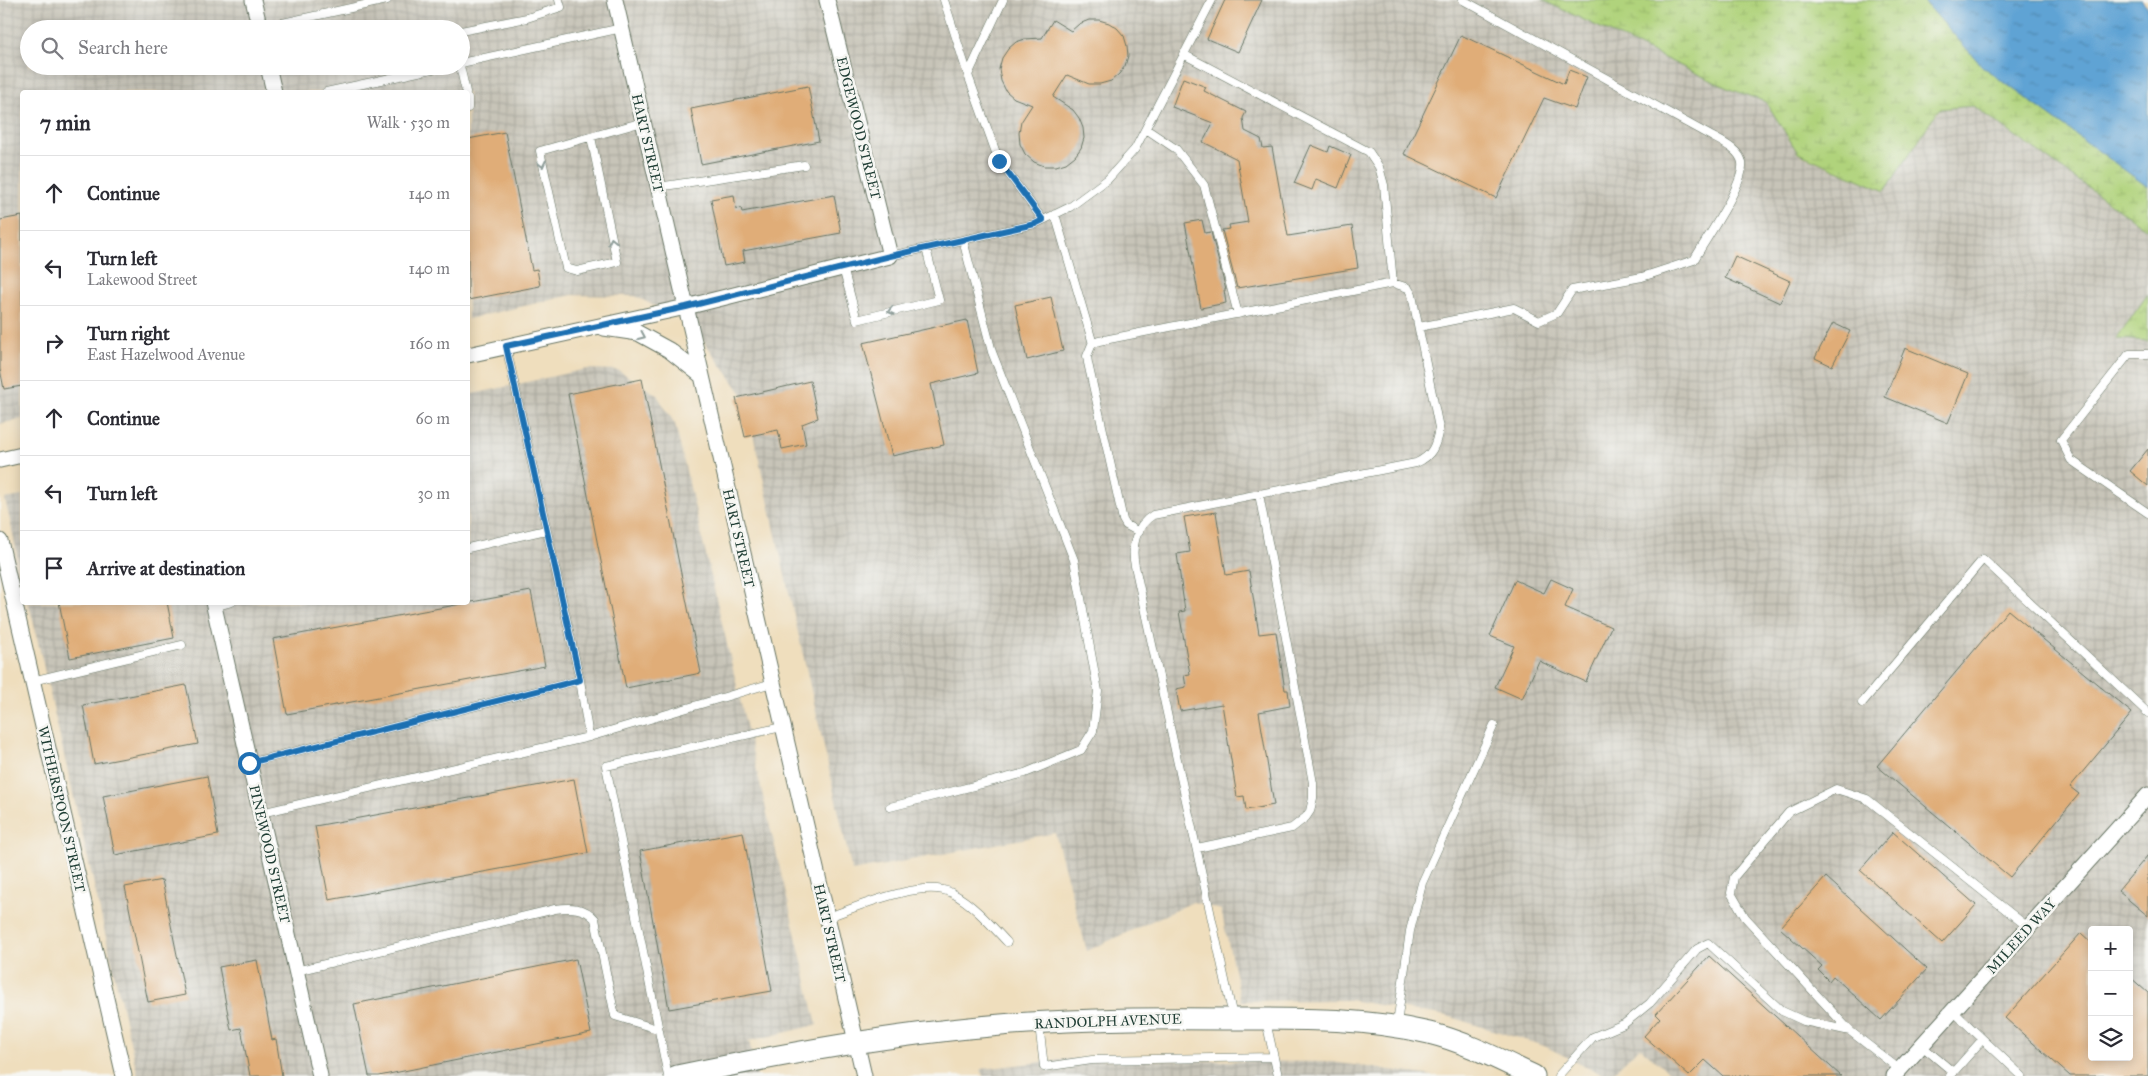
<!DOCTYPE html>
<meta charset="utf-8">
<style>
body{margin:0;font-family:"IM FELL Great Primer",serif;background:#f7f7f7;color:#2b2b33}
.controls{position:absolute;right:15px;bottom:15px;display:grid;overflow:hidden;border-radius:5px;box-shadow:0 2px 12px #0003}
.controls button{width:45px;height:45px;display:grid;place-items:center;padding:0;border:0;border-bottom:1px solid #e1e1e2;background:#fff;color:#2b2b33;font:25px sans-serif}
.stop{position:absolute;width:15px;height:15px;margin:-11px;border:4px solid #1f6fb2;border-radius:50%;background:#fff}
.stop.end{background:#1f6fb2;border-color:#fff;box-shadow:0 1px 5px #0008}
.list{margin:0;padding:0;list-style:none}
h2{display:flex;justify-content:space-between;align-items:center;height:65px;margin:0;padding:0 20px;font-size:21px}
h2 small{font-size:16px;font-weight:400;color:#7c7c81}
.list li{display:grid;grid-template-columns:32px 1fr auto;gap:15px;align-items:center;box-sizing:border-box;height:75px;padding:0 20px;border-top:1px solid #e1e1e2}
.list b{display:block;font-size:19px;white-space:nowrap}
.list p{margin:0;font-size:16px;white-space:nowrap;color:#7c7c81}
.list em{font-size:16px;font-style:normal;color:#7c7c81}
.icon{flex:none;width:28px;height:28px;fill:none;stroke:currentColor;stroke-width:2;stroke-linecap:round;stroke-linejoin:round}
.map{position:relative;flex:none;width:2148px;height:1076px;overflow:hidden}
.search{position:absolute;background:#fff;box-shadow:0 2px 12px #0003;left:20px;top:20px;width:450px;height:55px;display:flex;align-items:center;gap:12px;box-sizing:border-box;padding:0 18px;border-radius:28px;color:#7c7c81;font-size:19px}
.panel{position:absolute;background:#fff;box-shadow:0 2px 12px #0003;left:20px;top:90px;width:450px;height:515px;border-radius:5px}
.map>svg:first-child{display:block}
.industrial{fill:url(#industrial-grid);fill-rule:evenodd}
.wetland{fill:url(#wetland-marsh);stroke:#688858}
.water{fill:url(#water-ripples);stroke:#3f7084}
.building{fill:#e0ad78}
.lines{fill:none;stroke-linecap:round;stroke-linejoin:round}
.lane-casing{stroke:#687564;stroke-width:9}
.street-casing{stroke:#687564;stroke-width:17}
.secondary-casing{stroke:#687564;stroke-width:23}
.lane{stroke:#fff;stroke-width:8}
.street{stroke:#fff;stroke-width:15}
.secondary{stroke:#fff;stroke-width:21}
.oneway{stroke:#8f9e9a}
.route{stroke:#1f6fb2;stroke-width:6}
.labels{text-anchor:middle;stroke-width:5;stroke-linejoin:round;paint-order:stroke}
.street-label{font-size:14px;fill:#1f3d34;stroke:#f6f6f2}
</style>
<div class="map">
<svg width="2148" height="1076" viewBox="0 0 2148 1076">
<defs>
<pattern id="industrial-grid" width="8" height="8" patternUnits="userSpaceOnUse" patternTransform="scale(1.25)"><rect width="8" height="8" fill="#c7c4b8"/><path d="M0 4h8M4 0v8" fill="none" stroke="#aaa99f"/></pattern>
<pattern id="wetland-marsh" width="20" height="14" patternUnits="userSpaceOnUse" patternTransform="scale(1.25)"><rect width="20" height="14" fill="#b0d37b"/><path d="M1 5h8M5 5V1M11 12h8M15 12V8" fill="none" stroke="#97b66b"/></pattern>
<pattern id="water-ripples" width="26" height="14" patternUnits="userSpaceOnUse" patternTransform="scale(1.25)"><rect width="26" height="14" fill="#5fa3d4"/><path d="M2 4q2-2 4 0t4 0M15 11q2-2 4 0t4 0" fill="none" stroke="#4e86ad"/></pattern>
</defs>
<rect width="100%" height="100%" fill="#f6f6f2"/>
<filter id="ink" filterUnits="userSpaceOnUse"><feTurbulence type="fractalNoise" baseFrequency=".02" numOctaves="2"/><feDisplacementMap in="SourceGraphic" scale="10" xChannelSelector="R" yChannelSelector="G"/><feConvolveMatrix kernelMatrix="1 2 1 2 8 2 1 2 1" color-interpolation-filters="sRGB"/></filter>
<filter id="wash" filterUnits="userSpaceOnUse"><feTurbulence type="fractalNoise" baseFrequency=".0096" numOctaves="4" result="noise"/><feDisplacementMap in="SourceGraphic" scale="20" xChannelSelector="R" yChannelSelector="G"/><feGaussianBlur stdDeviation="1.12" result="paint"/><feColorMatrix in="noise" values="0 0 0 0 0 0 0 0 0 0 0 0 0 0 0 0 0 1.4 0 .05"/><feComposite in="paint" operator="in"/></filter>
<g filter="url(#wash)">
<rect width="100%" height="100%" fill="#efdebd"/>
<path class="industrial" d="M 0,0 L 1542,0 L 1727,88 L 1766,102 L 1798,154 L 1884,191 L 1940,109 L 1973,106 L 2148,230 L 2148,294 L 2116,338 L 2148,341 L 2148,1076 L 1673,1076 L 1640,1047 L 1609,1076 L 1606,1076 L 1544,1046 L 1447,1016 L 1349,1000 L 1241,1001 L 1221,910 L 1193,902 L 1087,951 L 1055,833 L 852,871 L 745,398 L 692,325 L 635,296 L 572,295 L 468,319 L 468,92 L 22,92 L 22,419 L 0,424 ZM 29,29 L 461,29 L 461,66 L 29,66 ZM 2092,930 L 2129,930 L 2129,1057 L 2092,1057 Z
M 586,369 L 618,370 L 657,395 L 675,424 L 817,1025 L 749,1041 L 757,1076 L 138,1076 L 29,603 L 468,602 L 468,395 Z
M 22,496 L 22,574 L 5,499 Z
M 1069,1059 L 1332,1062 L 1433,1076 L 983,1076 L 981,1069 Z"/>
<path class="wetland" d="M 1542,0 L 1923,0 L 1983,67 L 2148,187 L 2148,230 L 1973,106 L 1939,109 L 1885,191 L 1798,153 L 1766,102 L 1727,88 Z
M 2148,294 L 2148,341 L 2116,339 Z"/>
<path class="water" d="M 1923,0 L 2142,0 L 2148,7 L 2148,187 L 1983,67 Z"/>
<g id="blocks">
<path class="building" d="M 1225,0 L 1262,0 L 1238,52 L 1207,39 Z
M 1053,20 L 1071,31 L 1079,24 L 1089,20 L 1099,20 L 1109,23 L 1117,28 L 1124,36 L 1127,46 L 1128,56 L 1125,66 L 1119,74 L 1111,81 L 1100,84 L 1089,84 L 1067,75 L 1053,97 L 1073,110 L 1079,118 L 1083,128 L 1084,138 L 1081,148 L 1075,156 L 1066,163 L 1056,166 L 1044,166 L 1034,162 L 1025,154 L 1020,144 L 1019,133 L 1021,122 L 1032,105 L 1014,98 L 1006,91 L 1001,81 L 999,69 L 1002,58 L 1008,49 L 1016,42 L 1025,39 L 1042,38 Z
M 1461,35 L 1564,84 L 1569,70 L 1587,77 L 1575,109 L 1544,98 L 1496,198 L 1404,154 Z
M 1183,78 L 1206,87 L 1204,91 L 1246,112 L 1243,118 L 1245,131 L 1261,139 L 1263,148 L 1272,147 L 1288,236 L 1352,226 L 1358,268 L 1237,288 L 1222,230 L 1230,229 L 1229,225 L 1248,222 L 1237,159 L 1203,142 L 1213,123 L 1172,107 Z
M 808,86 L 819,141 L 701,164 L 691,109 Z
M 505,132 L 532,270 L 537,269 L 540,286 L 468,300 L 468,139 Z
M 1311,145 L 1328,152 L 1330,146 L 1351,155 L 1338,188 L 1316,179 L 1312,190 L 1294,183 Z
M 734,195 L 736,209 L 741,208 L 742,212 L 834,195 L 841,233 L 743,251 L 745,262 L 724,266 L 711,199 Z
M 22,216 L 22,386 L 4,389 L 0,369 L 0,220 Z
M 1202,220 L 1205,233 L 1211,232 L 1226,290 L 1224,290 L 1226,303 L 1201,308 L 1185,223 Z
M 1735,256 L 1790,281 L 1780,303 L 1725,278 Z
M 1051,297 L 1063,351 L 1027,360 L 1015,305 Z
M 967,320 L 978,373 L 931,384 L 944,445 L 892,456 L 863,343 Z
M 1833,323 L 1850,331 L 1832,366 L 1815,358 Z
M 1905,348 L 1968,374 L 1948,423 L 1885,397 Z
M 642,379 L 701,673 L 626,688 L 568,394 Z
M 810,381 L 818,418 L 802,424 L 806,444 L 782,449 L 778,430 L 745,437 L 736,398 Z
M 2148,449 L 2148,486 L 2130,471 Z
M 1216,512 L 1226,575 L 1249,571 L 1259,634 L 1276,632 L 1285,690 L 1288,690 L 1290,706 L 1259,712 L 1274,805 L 1246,810 L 1244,796 L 1237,797 L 1222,704 L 1180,711 L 1176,689 L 1186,687 L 1184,675 L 1190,674 L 1179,612 L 1185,611 L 1177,554 L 1190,552 L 1184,517 Z
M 1551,579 L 1573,589 L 1565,607 L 1611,627 L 1586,682 L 1539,661 L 1522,699 L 1495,687 L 1514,646 L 1490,636 L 1515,580 L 1544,593 Z
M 531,591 L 545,666 L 287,714 L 273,639 Z
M 59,602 L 167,602 L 174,638 L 70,658 Z
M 2008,610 L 2132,713 L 2070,787 L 2079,794 L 2010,877 L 1877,766 Z
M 186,685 L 198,744 L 94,764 L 83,705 Z
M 207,776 L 218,835 L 115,855 L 103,796 Z
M 574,779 L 588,853 L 329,900 L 315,826 Z
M 743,832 L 772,991 L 669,1009 L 640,851 Z
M 1893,832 L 1976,905 L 1942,943 L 1860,870 Z
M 2148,855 L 2148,916 L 2118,891 Z
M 1826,877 L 1927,969 L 1881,1020 L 1833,976 L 1829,981 L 1818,970 L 1822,966 L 1780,928 Z
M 162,880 L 185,995 L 148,1002 L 125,887 Z
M 2081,933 L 2092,943 L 2092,1057 L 2129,1057 L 2129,976 L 2148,993 L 2148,1076 L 2070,1076 L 2005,1018 Z
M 1709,956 L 1841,1076 L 1723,1076 L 1705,1060 L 1689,1076 L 1644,1036 L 1660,1018 L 1656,1014 Z
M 576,959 L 591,1033 L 379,1076 L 369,1076 L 354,1004 Z
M 257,960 L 272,1040 L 276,1039 L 282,1076 L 250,1076 L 241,1028 L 231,1030 L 219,967 Z"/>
</g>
</g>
<g filter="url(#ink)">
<use href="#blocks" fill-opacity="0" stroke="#687564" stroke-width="1"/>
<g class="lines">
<defs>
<path id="lane" d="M 944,0 L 968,75
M 1003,0 L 968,75 L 999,161 L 1043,220
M 260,28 L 387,0
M 461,31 L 527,18 L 561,7 L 559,0
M 1183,54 L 1369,152 L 1379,167 L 1384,185 L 1393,283
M 461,63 L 622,28
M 460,66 L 466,92
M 326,92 L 446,66
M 468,98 L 468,108
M 1146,129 L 1176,149 L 1204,185 L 1238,314
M 591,137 L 617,262 L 577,271 L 566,268 L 540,151 L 643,122
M 658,187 L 804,165
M 1055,214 L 1093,344
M 890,256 L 1035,224 L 1070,207 L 1108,179 L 1135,149 L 1212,0
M 843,268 L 857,320 L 939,300 L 926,248
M 1419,327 L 1514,308 L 1539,321 L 1557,313 L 1572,290 L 1642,277 L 1694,260 C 1705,240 1745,184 1742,163 C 1740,150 1722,142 1711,136 L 1463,0
M 506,346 L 580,680 L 589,737
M 2148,354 L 2129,354 L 2061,440 L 2071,460 L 2148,513
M 1139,532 L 1126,525 L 1123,520 L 1088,363 L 1087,356 L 1092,344 L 1099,341 L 1393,283 L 1408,288 L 1412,295 L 1439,428 C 1436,446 1432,456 1416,463 L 1153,515 C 1135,526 1131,547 1135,566 L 1233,1017
M 468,548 L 546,530
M 12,595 L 22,592
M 214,607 L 232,602
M 32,681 L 182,645
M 1862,703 L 1983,559 L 2148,713
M 249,763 L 580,680
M 890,807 L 1025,773 L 1081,750 L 1093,731 L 1098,691 L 1074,560 L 992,352 L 963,240
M 261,813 L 589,737 L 772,683
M 1197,848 L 1292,828 L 1306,817 L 1310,811 L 1313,798 L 1313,783 L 1259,494
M 826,918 C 856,907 923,878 952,893 C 973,904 991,925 1007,942
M 296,971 L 555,909 C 570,907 585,907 595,919 L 615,1016 L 657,1029
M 1954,1012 L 2022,1076
M 1266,1021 L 1278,1076
M 1039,1024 L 1044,1067 L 1092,1060 L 1274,1057
M 1397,1024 L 1410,931 L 1422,883 L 1494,725
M 1922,1046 L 1953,1072
M 1899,1069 L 1850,1031 L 1745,917 L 1731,893 L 1734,877 L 1789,812 L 1836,789 L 1867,799 L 2029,928
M 668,1076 L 606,766 L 782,727
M 1558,1076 L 1593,1037 L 1624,1024 L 1650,1003 L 1697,949 L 1708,943 L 1782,1011 L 1804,1021 L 1850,1031
M 1950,1076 L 1982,1040"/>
<path id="street" d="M 253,0 L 260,29
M 615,0 L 864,1076
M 268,66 L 274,92
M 604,328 L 638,333 L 669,350 L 702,376
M 468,355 L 686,307 L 890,256 L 827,0
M 0,460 L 22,455
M 0,541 L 124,1076
M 213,602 L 320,1076
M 1894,1076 L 2148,795"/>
<path id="secondary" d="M 677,1076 C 784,1054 892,1034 1001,1025 C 1075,1019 1149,1018 1224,1019 C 1292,1019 1362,1017 1429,1033 C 1466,1042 1500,1060 1534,1076"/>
</defs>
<use href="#lane" class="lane-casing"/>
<use href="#street" class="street-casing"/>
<use href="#secondary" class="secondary-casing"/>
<use href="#lane" class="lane"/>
<use href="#street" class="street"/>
<use href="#secondary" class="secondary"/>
</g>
<defs><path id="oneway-chevron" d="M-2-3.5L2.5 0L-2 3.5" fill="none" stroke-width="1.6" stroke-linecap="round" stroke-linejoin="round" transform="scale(1.25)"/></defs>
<g class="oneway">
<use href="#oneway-chevron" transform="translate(542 164) rotate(77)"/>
<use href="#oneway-chevron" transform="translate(612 241) rotate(-102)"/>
<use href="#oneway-chevron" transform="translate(891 311) rotate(166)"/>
<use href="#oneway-chevron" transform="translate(642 336) rotate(24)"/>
</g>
</g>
<g class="lines" filter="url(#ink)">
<path class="route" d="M 249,763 L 580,680 L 506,346 L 686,307 L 890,256 L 1035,224 L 1043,220 L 999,161"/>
</g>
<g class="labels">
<g class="street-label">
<text transform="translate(859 128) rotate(76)" y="5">EDGEWOOD STREET</text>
<text transform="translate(648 143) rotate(77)" y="5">HART STREET</text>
<text transform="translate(739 538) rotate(77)" y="5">HART STREET</text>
<text transform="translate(62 809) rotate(77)" y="5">WITHERSPOON STREET</text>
<text transform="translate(270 854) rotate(77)" y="5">PINEWOOD STREET</text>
<text transform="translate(830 933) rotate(77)" y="5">HART STREET</text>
<text transform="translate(2021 936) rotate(-48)" y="5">MILEED WAY</text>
<text transform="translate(1108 1021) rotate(-2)" y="5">RANDOLPH AVENUE</text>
</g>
</g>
</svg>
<div class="controls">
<button>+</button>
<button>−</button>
<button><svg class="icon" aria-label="layers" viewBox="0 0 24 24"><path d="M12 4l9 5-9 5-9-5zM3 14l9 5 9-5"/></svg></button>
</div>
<div class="stop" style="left:249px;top:763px"></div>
<div class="stop end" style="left:999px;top:161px"></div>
<div class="search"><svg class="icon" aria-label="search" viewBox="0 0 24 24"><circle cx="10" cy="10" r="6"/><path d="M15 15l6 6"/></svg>Search here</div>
<section class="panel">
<h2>7 min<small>Walk · 530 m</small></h2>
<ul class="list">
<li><svg class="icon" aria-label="ahead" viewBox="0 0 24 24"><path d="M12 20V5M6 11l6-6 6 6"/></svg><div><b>Continue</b></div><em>140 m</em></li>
<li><svg class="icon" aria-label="left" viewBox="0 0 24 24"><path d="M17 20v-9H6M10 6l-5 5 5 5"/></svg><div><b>Turn left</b><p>Lakewood Street</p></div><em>140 m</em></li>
<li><svg class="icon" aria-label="right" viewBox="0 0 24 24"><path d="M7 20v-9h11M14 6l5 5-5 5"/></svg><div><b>Turn right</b><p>East Hazelwood Avenue</p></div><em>160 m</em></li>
<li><svg class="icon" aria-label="ahead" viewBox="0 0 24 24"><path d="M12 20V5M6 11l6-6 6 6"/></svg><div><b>Continue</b></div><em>60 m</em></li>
<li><svg class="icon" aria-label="left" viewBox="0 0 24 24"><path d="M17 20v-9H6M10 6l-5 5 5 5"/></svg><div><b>Turn left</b></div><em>30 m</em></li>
<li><svg class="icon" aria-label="arrive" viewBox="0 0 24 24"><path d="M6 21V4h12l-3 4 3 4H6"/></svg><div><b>Arrive at destination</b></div></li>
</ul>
</section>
</div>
